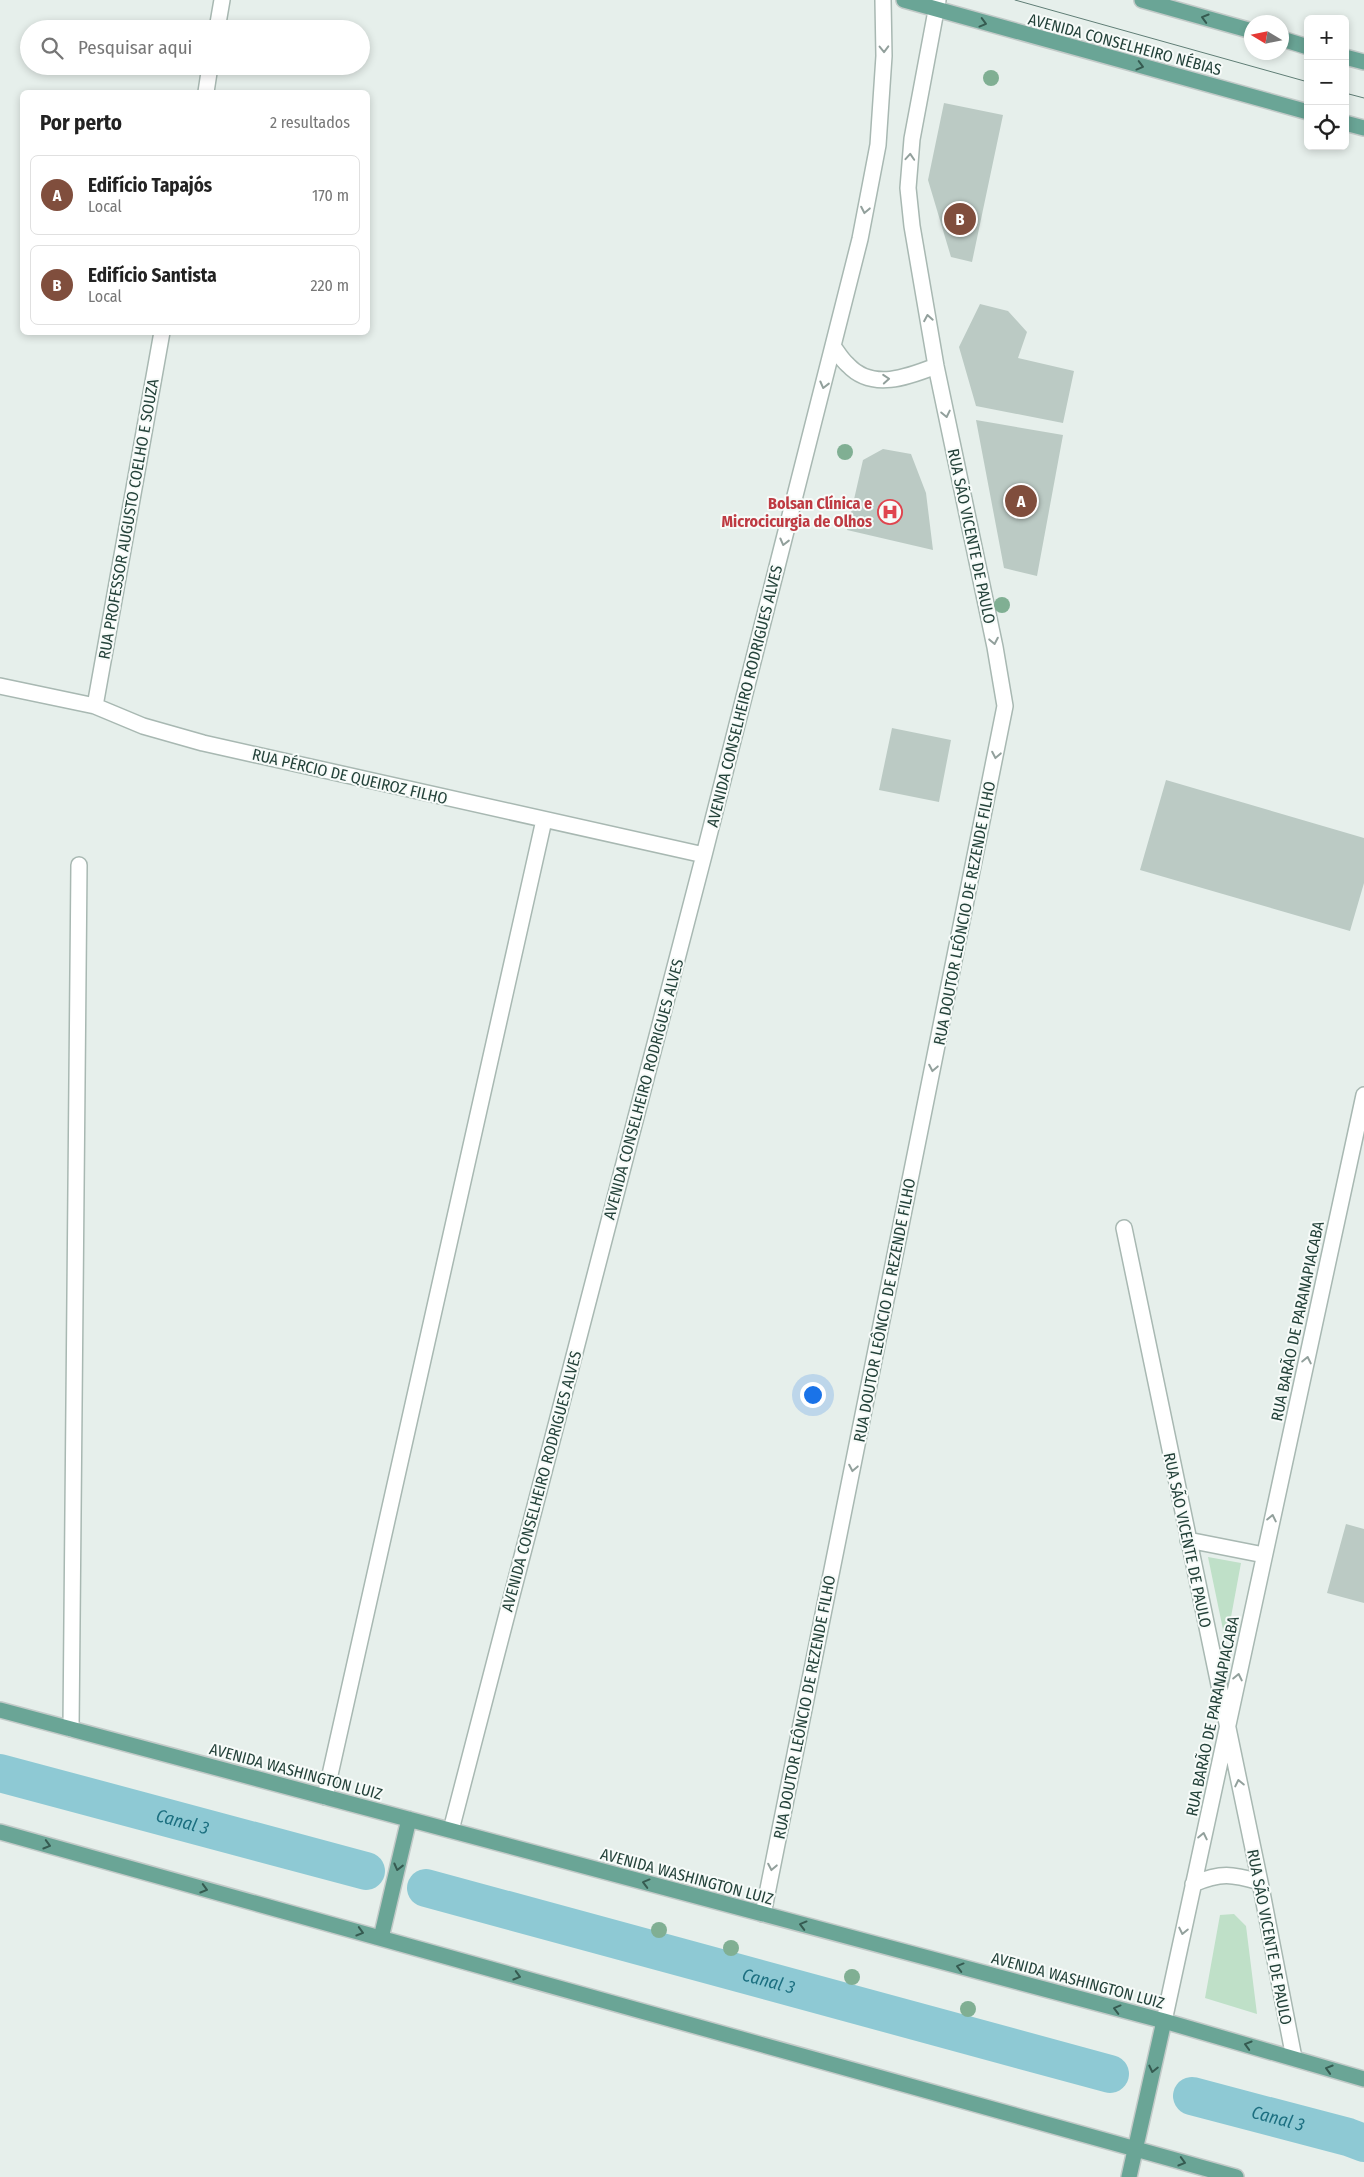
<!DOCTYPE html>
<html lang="pt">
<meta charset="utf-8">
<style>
body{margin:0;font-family:"Fira Sans Condensed",sans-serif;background:#f6f6f6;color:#222}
.controls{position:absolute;right:15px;top:15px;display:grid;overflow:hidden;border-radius:8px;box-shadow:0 2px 8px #0003}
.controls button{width:45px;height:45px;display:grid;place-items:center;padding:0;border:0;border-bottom:1px solid #e0e0e0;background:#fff;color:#222;font:25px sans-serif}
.compass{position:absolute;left:1244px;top:15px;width:45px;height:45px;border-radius:50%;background:#fff;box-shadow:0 2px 8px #0003;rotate:280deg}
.you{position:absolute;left:812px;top:1394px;width:18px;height:18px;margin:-12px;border:4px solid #fff;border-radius:50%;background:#1a73e8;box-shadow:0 0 0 8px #1a73e833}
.badge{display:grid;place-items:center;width:32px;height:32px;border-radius:50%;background:#804e3d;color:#fff;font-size:16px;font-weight:700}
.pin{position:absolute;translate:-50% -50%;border:2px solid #fff;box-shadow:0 1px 5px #0006}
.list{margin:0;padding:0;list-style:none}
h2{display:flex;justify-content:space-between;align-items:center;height:65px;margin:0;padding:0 20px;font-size:21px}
h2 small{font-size:16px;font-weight:400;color:#767676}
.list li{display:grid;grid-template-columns:32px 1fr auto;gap:15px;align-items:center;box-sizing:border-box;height:80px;margin:0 10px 10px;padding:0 10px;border:1px solid #e0e0e0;border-radius:8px}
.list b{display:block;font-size:19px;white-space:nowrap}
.list p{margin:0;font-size:16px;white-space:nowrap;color:#767676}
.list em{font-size:16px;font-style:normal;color:#767676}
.icon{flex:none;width:28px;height:28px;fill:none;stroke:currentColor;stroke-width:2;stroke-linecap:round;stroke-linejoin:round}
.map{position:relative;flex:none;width:1364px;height:2177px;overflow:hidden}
.search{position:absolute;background:#fff;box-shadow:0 2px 8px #0003;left:20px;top:20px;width:350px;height:55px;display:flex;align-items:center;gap:12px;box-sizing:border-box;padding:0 18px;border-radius:28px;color:#767676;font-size:19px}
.panel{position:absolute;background:#fff;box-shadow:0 2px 8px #0003;left:20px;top:90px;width:350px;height:245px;border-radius:8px}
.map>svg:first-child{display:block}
.green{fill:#bfe0c8}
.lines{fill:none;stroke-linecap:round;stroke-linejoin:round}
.canal{stroke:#8ec9d4;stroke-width:38}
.building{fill:#bbcac4}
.minor-casing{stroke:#a8b8b2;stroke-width:18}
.major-casing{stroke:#c2cac8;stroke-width:18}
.minor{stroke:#fff;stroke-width:15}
.major{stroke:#6aa596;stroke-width:15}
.tram{stroke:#5f7d75;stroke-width:1}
.tree{fill:#80af93}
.oneway{stroke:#365b51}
.oneway2{stroke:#92a09c}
.labels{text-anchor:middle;stroke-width:4;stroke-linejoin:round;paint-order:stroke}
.street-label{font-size:16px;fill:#24423a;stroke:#f7fbf9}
.health-label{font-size:16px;font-weight:bold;fill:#be3a42;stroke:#f7fbf9;text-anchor:end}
.water-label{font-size:18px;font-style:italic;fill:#1c6f80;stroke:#f7fbf9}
</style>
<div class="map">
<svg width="1364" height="2177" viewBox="0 0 1364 2177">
<rect width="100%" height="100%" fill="#e6efeb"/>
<path class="green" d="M 1208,1557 L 1241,1563 L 1226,1644 Z
M 1234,1914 L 1246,1926 L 1257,2014 L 1205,1998 L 1220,1915 Z"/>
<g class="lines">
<g class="canal">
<path id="s1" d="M 0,1773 L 366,1871"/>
<path id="s2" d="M 426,1888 L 1110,2074"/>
<path id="s3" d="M 1192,2096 L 1348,2137 L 1364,2143"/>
</g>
</g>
<path class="building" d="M 944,103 L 1003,115 L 972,262 L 951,257 L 928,180 Z
M 980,304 L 1008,311 L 1027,332 L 1018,358 L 1074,371 L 1063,423 L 976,406 L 959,347 Z
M 976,420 L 1063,435 L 1037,576 L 1004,568 Z
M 883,449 L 911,454 L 926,493 L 933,550 L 847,530 L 863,460 Z
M 892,728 L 951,740 L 939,802 L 879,790 Z
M 1166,780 L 1364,838 L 1364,883 L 1350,931 L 1140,870 Z
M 1346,1524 L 1364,1529 L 1364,1603 L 1327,1593 Z"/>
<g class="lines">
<defs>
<path id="minor" d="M 217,29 L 222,0
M 206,92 L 210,66
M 833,346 C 838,353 842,360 848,365 C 872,391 908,377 936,366
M 0,686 L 95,706 L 143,726 L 203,743 L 704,855
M 95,706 L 162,332
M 1124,1228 L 1260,1882 L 1294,2058
M 1188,1540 L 1264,1555
M 71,1729 L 79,865
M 325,1797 L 544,820
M 451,1830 L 704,855 L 860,239 L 878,145 L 884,56 L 883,0
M 1193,1884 C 1221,1872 1232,1874 1260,1882
M 763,1914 L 1005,706 L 995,647 L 936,366 L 912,226 L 908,188 L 912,139 L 938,0
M 1164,2021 L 1364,1095"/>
<path id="major" d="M 904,0 L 1308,112
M 1142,0 L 1252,31
M 1282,39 L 1308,47
M 1345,57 L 1364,62
M 1345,123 L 1364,128
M 0,1710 L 1164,2021 L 1364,2079
M 0,1832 L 1236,2177
M 381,1938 L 409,1819
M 1129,2177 L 1164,2021"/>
</defs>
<use href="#minor" class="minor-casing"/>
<use href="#major" class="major-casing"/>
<use href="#minor" class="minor"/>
<use href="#major" class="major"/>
<path class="tram" d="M 1015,0 L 1308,82
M 1345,93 L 1364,98"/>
</g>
<g class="tree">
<circle cx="991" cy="78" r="8"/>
<circle cx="845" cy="452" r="8"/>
<circle cx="1002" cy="605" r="8"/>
<circle cx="659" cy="1930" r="8"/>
<circle cx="731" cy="1948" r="8"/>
<circle cx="852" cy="1977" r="8"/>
<circle cx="968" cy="2009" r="8"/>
</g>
<defs><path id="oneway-chevron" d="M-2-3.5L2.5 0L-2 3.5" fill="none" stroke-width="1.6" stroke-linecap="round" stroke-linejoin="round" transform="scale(1.25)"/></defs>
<g class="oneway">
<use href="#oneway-chevron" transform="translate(1205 18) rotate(-164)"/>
<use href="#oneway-chevron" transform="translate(983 23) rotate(15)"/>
<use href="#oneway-chevron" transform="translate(1140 66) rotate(15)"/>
<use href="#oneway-chevron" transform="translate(47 1845) rotate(16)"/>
<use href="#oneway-chevron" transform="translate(398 1867) rotate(104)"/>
<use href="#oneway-chevron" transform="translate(646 1883) rotate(-165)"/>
<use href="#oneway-chevron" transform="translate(204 1889) rotate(16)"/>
<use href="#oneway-chevron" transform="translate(803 1925) rotate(-165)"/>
<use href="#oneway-chevron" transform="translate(360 1932) rotate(16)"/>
<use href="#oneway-chevron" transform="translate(960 1967) rotate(-165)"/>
<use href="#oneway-chevron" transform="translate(517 1976) rotate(16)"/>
<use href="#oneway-chevron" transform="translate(1117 2009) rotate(-165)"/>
<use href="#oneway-chevron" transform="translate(1248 2045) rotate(-164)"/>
<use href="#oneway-chevron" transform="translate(1153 2069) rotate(103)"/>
<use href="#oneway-chevron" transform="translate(1329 2069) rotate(-163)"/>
<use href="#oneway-chevron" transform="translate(1182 2162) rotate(16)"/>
</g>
<g class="oneway2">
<use href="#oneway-chevron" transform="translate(884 49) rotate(89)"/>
<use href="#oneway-chevron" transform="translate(910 157) rotate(-86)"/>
<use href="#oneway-chevron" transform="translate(865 210) rotate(101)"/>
<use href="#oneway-chevron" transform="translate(928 318) rotate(-100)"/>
<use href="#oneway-chevron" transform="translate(886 379) rotate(-4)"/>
<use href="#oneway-chevron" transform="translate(824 385) rotate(104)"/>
<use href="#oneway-chevron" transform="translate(946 414) rotate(78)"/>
<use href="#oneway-chevron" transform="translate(784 542) rotate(104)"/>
<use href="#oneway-chevron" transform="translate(994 641) rotate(79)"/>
<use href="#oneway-chevron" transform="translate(996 755) rotate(101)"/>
<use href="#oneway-chevron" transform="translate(933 1068) rotate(101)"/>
<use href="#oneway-chevron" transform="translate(1307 1360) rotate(-78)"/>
<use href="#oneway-chevron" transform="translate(853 1468) rotate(101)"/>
<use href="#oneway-chevron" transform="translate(1272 1518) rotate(-78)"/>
<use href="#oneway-chevron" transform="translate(1238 1677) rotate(-78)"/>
<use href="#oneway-chevron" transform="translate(1239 1783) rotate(-102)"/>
<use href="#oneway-chevron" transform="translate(1203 1836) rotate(-78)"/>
<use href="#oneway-chevron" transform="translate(772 1867) rotate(101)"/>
<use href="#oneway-chevron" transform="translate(1183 1931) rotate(102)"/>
</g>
<defs>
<symbol id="hospital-ring" viewBox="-11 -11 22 22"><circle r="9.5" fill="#f7fbf9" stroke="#e0444e" stroke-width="1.5"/><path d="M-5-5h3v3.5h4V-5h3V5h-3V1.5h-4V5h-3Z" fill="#e0444e"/></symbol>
</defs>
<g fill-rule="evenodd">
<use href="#hospital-ring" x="876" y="498" width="28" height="28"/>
</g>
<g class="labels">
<g class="street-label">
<text transform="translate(1125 44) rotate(15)" y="6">AVENIDA CONSELHEIRO NÉBIAS</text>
<text transform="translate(128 519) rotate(-80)" y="6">RUA PROFESSOR AUGUSTO COELHO E SOUZA</text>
<text transform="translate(972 536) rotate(78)" y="6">RUA SÃO VICENTE DE PAULO</text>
<text transform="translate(744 696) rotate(-76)" y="6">AVENIDA CONSELHEIRO RODRIGUES ALVES</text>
<text transform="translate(350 776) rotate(13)" y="6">RUA PÉRCIO DE QUEIROZ FILHO</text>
<text transform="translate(964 913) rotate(-79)" y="6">RUA DOUTOR LEÔNCIO DE REZENDE FILHO</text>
<text transform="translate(643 1089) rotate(-75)" y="6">AVENIDA CONSELHEIRO RODRIGUES ALVES</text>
<text transform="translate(884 1310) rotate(-79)" y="6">RUA DOUTOR LEÔNCIO DE REZENDE FILHO</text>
<text transform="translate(1297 1321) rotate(-78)" y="6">RUA BARÃO DE PARANAPIACABA</text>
<text transform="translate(541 1481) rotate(-75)" y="6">AVENIDA CONSELHEIRO RODRIGUES ALVES</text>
<text transform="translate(1188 1540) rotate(78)" y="6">RUA SÃO VICENTE DE PAULO</text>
<text transform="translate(804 1707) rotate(-79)" y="6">RUA DOUTOR LEÔNCIO DE REZENDE FILHO</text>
<text transform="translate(1212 1716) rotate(-78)" y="6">RUA BARÃO DE PARANAPIACABA</text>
<text transform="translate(296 1771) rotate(15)" y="6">AVENIDA WASHINGTON LUIZ</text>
<text transform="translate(687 1876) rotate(15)" y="6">AVENIDA WASHINGTON LUIZ</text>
<text transform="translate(1270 1937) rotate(79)" y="6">RUA SÃO VICENTE DE PAULO</text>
<text transform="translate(1078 1980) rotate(15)" y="6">AVENIDA WASHINGTON LUIZ</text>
</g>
<g class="health-label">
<text x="872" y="509">Bolsan Clínica e<tspan x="872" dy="18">Microcicurgia de Olhos</tspan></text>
</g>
<g class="water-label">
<text dy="6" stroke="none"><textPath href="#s1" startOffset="189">Canal 3</textPath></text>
<text dy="6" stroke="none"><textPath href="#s2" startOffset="355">Canal 3</textPath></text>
<text dy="6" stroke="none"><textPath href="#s3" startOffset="89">Canal 3</textPath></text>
</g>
</g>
</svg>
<div class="controls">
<button>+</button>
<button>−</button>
<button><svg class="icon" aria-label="locate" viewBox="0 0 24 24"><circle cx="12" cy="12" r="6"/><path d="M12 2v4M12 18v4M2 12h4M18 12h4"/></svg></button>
</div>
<svg class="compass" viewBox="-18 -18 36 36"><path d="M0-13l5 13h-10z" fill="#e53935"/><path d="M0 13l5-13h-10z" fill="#767676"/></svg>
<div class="you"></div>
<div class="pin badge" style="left:1021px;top:501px">A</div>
<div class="pin badge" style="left:960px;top:219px">B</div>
<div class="search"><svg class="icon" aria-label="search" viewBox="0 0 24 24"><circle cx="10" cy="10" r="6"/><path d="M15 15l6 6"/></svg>Pesquisar aqui</div>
<section class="panel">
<h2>Por perto<small>2 resultados</small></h2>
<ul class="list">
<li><span class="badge">A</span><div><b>Edifício Tapajós</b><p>Local</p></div><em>170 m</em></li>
<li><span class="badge">B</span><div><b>Edifício Santista</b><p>Local</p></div><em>220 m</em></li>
</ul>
</section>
</div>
